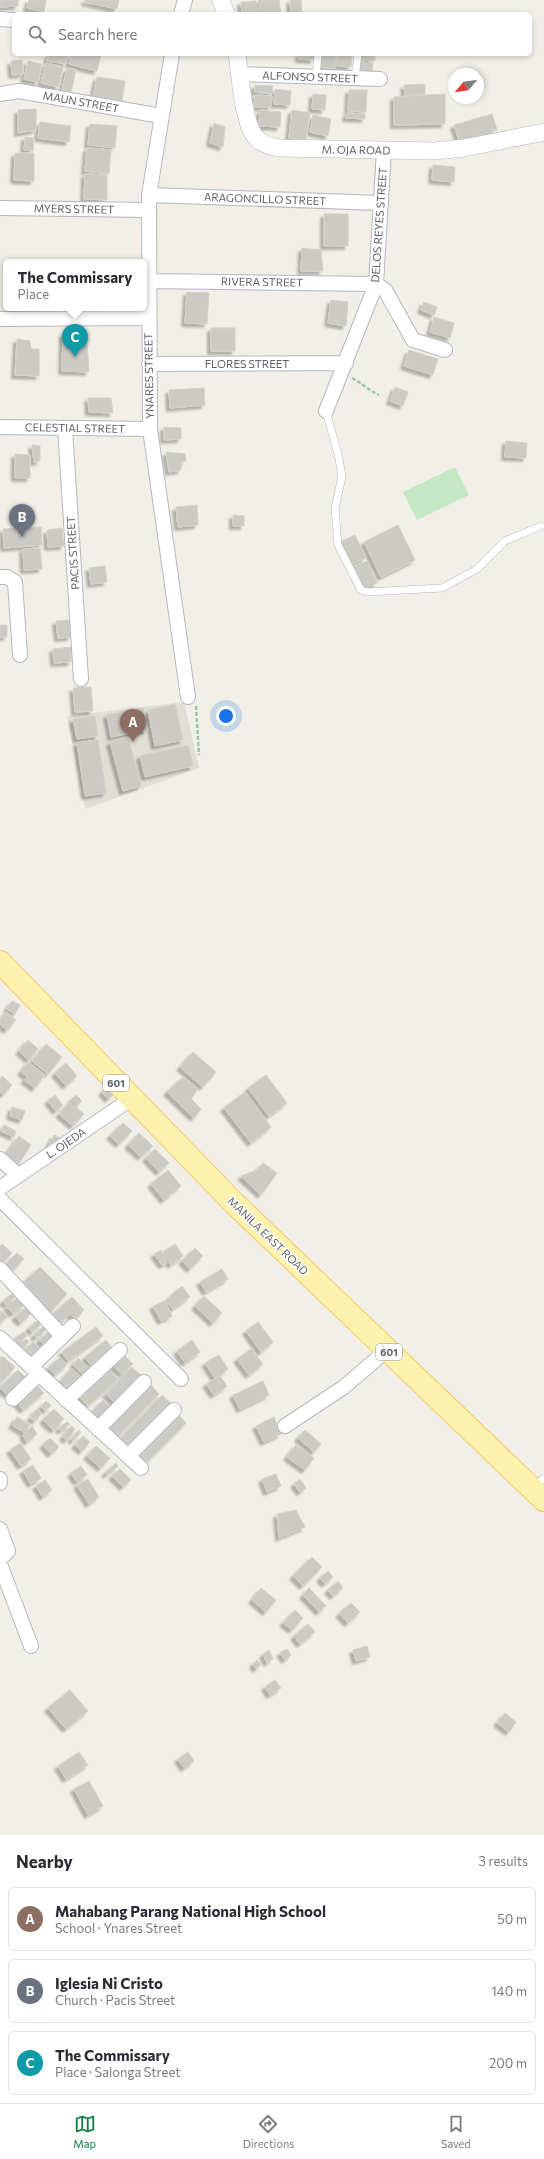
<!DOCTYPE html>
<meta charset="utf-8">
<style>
body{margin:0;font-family:Commissioner,sans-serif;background:#f7f7f7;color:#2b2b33}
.compass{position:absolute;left:448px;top:68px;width:36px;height:36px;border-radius:50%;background:#fff;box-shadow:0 2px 6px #0003;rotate:241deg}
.you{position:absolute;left:226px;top:716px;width:14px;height:14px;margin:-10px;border:3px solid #fff;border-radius:50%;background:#1a73e8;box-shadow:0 0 0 6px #1a73e833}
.badge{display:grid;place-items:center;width:26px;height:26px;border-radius:50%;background:#0b8043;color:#fff;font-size:13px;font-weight:700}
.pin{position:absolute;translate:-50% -33px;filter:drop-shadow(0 1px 2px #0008)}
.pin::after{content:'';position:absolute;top:21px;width:14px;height:12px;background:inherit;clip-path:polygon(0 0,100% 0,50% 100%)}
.popup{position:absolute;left:3px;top:259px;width:144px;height:52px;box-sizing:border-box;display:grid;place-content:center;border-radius:6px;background:#fff;filter:drop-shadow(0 1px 3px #0005);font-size:13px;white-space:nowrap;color:#7c7c81}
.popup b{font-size:15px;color:#2b2b33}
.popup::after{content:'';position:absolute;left:50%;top:100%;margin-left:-8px;border:8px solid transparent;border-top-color:#fff}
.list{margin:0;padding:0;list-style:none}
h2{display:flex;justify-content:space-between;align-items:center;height:52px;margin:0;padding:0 16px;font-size:17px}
h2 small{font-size:13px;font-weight:400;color:#7c7c81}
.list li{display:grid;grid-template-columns:26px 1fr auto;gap:12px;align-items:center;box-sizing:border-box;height:64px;margin:0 8px 8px;padding:0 8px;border:1px solid #e1e1e2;border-radius:6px}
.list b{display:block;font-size:15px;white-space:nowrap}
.list p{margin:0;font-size:13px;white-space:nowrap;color:#7c7c81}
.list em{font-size:13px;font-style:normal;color:#7c7c81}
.icon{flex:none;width:22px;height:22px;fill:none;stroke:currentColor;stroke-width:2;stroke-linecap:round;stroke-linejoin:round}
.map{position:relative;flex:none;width:544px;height:1835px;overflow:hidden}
.search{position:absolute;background:#fff;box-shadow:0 2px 6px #0003;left:12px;right:12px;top:12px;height:44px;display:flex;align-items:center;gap:10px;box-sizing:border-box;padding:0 14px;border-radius:6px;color:#7c7c81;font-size:15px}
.sheet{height:268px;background:#fff}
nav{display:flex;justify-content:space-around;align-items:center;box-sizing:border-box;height:56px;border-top:1px solid #e1e1e2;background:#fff;font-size:11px;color:#7c7c81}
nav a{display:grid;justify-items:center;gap:2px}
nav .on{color:#0b8043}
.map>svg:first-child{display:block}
.education{fill:#e1ded6}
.green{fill:#c5e8c5}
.building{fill:#cccac5;stroke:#d6d1c6;filter:url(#shadow)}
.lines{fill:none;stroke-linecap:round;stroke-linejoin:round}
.service-casing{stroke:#b5b8bc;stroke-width:8}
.minor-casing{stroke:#b5b8bc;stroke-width:16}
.tertiary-casing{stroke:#b5b8bc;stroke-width:18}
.primary-casing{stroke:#f2c960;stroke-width:24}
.path{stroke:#9cc7a9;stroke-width:2.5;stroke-dasharray:4 2;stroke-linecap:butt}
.service{stroke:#fff;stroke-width:7}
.minor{stroke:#fff;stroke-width:14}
.tertiary{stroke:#fff;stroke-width:17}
.primary{stroke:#fff2af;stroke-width:22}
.labels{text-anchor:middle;stroke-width:3;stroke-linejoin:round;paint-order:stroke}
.shield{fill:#fff;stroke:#8f9295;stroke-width:1}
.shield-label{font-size:10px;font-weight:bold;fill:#5f6368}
.street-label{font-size:11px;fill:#5f6368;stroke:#fff}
</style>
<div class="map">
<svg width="544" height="1835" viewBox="0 0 544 1835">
<defs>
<filter id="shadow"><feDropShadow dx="-3.5" dy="3.5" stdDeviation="1" flood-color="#0004"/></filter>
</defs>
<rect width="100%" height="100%" fill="#f1efe8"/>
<path class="education" d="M 184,702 L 199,768 L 85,809 L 67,716 Z"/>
<path class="green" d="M 455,467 L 469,495 L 417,520 L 403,492 Z"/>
<path class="building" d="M 0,0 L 18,0 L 18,6 L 0,7 Z
M 29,0 L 46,0 L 44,12 L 27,8 Z
M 85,0 L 119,0 L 117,9 L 85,2 Z
M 258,0 L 279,0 L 281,14 L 260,14 Z
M 290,0 L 301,0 L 302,14 L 291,14 Z
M 256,1 L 257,13 L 242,14 L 241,2 Z
M 49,54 L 68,54 L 66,64 L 47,61 Z
M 71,54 L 101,54 L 97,71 L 69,64 Z
M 299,54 L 314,54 L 314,60 L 299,59 Z
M 320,54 L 336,55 L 335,69 L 319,67 Z
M 338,54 L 352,54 L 351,67 L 337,66 Z
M 361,54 L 375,54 L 375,61 L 360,60 Z
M 22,60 L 23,74 L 12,75 L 11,61 Z
M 28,61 L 42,64 L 38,82 L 24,79 Z
M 359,62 L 373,63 L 372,75 L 358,74 Z
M 46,63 L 63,67 L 58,87 L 41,83 Z
M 67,68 L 76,70 L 71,92 L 62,90 Z
M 97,77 L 125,81 L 122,102 L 93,98 Z
M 425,84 L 425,94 L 405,95 L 404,85 Z
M 255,85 L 273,86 L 272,94 L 255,92 Z
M 275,89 L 291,91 L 290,105 L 274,104 Z
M 349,90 L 367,90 L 366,112 L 348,111 Z
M 313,94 L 326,95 L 325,110 L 312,109 Z
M 445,94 L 445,124 L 394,125 L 394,97 Z
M 255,95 L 272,96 L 271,107 L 254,107 Z
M 36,109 L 36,130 L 18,133 L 18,110 Z
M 260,110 L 281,112 L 280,127 L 259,126 Z
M 292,110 L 310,113 L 306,140 L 289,138 Z
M 347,113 L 365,114 L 365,119 L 346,118 Z
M 492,114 L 497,130 L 459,141 L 454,125 Z
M 313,115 L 331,119 L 328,136 L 310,132 Z
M 40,122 L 71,126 L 69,142 L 38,138 Z
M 214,123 L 225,127 L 223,147 L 210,143 Z
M 90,124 L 117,126 L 115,148 L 88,145 Z
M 25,137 L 34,138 L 33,151 L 24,150 Z
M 87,148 L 111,150 L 109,174 L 85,171 Z
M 15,153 L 34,153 L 34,181 L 14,180 Z
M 433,165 L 455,167 L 454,182 L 432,180 Z
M 85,174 L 107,175 L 107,200 L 84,199 Z
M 324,214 L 348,214 L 348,246 L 324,246 Z
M 302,248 L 321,250 L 323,271 L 301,271 Z
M 187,292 L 209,293 L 207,324 L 185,323 Z
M 331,300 L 348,302 L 346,326 L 328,323 Z
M 424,302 L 437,307 L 434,315 L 421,310 Z
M 434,317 L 454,323 L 450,338 L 430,332 Z
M 211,328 L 235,328 L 235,351 L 211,351 Z
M 63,333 L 76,335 L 77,342 L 87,343 L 89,372 L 62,371 Z
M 17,339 L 30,341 L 31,349 L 39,349 L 39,376 L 15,375 Z
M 409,350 L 438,359 L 433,375 L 404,366 Z
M 395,387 L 408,392 L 403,406 L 390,401 Z
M 204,388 L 205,405 L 170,408 L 169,390 Z
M 88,398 L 111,398 L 113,413 L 89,412 Z
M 164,427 L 181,428 L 181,439 L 164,440 Z
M 506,441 L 527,443 L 526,458 L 505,457 Z
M 32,445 L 40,446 L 40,461 L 34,462 Z
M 166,452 L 185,454 L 186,461 L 182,461 L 181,470 L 169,472 Z
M 15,454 L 30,455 L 30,478 L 15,478 Z
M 197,505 L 198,525 L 178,527 L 176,507 Z
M 233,515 L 244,516 L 244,526 L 233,526 Z
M 398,525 L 415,560 L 381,577 L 364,542 Z
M 41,527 L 42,545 L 4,548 L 3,529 Z
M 62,528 L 64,546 L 48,547 L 47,530 Z
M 355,535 L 366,558 L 352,564 L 341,542 Z
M 40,548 L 42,569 L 24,570 L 23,549 Z
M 367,561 L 377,583 L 363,589 L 353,567 Z
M 105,566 L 107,582 L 91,584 L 89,568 Z
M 69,620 L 71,637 L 58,638 L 56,621 Z
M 0,625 L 7,625 L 7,637 L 0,637 Z
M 71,647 L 71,662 L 54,663 L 53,649 Z
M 91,687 L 93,711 L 75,712 L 73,688 Z
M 175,704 L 183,740 L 155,746 L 148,710 Z
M 143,708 L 147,730 L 111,737 L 107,715 Z
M 95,716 L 98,736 L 77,739 L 73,719 Z
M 128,737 L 141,786 L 123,791 L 110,742 Z
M 98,740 L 106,793 L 85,796 L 77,743 Z
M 188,745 L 193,766 L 145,777 L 140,756 Z
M 12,1001 L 20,1005 L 15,1014 L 7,1009 Z
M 6,1012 L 16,1020 L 7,1030 L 0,1024 L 0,1019 Z
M 28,1040 L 38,1049 L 29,1060 L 19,1051 Z
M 46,1044 L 62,1057 L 48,1074 L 32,1061 Z
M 193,1052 L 216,1072 L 203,1087 L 180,1067 Z
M 28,1062 L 45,1075 L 35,1088 L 24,1080 L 28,1077 L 21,1072 Z
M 66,1063 L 77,1076 L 66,1086 L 55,1073 Z
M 266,1075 L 287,1103 L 269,1116 L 248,1088 Z
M 2,1076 L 12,1085 L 3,1095 L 0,1092 L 0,1079 Z
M 183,1077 L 198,1089 L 191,1099 L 201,1109 L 194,1118 L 167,1092 Z
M 107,1087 L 113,1095 L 108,1099 L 102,1092 Z
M 245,1092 L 271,1127 L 251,1143 L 224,1108 Z
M 55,1095 L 63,1105 L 56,1111 L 48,1101 Z
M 76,1095 L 82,1101 L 77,1106 L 71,1100 Z
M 70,1102 L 84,1114 L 73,1126 L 59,1114 Z
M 12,1107 L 25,1111 L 22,1120 L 10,1116 Z
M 123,1123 L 132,1131 L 119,1144 L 110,1136 Z
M 4,1125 L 16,1131 L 14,1137 L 1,1131 Z
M 139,1133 L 153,1146 L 141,1157 L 128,1145 Z
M 54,1135 L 60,1138 L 53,1149 L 48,1147 Z
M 19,1136 L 31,1145 L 18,1165 L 5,1156 Z
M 155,1149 L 169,1163 L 159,1172 L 146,1158 Z
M 263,1163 L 277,1173 L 261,1195 L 241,1176 L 257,1170 Z
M 168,1170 L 181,1186 L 164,1200 L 151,1184 Z
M 2,1244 L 12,1253 L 2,1263 L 0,1261 L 0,1246 Z
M 175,1244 L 183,1256 L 171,1265 L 163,1252 Z
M 195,1248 L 203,1256 L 190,1269 L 182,1261 Z
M 161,1250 L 167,1263 L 162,1265 L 154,1254 Z
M 17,1253 L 24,1259 L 12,1271 L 5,1265 Z
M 40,1267 L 67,1294 L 51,1311 L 23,1283 Z
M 222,1269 L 228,1279 L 206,1292 L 200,1282 Z
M 182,1286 L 190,1297 L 173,1309 L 165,1301 Z
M 12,1294 L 15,1297 L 6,1305 L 3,1301 Z
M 204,1296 L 222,1313 L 213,1323 L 195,1306 Z
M 18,1297 L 24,1305 L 13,1314 L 7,1307 Z
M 72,1297 L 84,1310 L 75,1319 L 70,1314 L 59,1325 L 51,1316 Z
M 165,1301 L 172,1316 L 161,1321 L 153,1306 Z
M 27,1306 L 32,1312 L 21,1323 L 15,1317 Z
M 0,1310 L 7,1317 L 0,1323 Z
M 38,1320 L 41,1324 L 32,1332 L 29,1328 Z
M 258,1322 L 273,1342 L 261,1352 L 246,1331 Z
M 44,1326 L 47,1329 L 36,1338 L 34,1335 Z
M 96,1327 L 103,1336 L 68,1361 L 62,1352 Z
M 24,1332 L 27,1336 L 13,1345 L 11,1341 Z
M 48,1332 L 54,1338 L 46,1346 L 39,1340 Z
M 26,1339 L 29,1342 L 21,1349 L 18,1346 Z
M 106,1340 L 112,1348 L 91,1365 L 85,1357 Z
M 192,1340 L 200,1352 L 185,1363 L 177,1351 Z
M 33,1342 L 39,1348 L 29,1358 L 23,1352 Z
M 251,1349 L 263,1364 L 249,1375 L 237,1359 Z
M 124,1355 L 133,1364 L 122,1374 L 113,1366 Z
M 219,1355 L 228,1369 L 215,1378 L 205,1363 Z
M 2,1356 L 15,1367 L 0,1384 L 0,1358 Z
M 60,1357 L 67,1365 L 55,1375 L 48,1368 Z
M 78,1358 L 91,1370 L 85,1376 L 73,1365 Z
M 132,1367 L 143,1377 L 116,1404 L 106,1394 Z
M 72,1368 L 82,1378 L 70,1391 L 60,1381 Z
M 108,1368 L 118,1379 L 88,1406 L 78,1395 Z
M 18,1370 L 26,1378 L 8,1395 L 0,1388 Z
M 220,1376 L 227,1386 L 214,1395 L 206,1384 Z
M 263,1381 L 269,1395 L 240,1409 L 233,1395 Z
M 149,1383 L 159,1394 L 116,1438 L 106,1428 Z
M 37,1385 L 44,1393 L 23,1410 L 16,1401 Z
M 162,1395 L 172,1404 L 129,1449 L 119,1440 Z
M 103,1400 L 111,1407 L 100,1419 L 92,1412 Z
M 46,1401 L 51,1405 L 46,1411 L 41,1407 Z
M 37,1409 L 42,1413 L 35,1421 L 30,1418 Z
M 54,1409 L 64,1419 L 54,1430 L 43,1420 Z
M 177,1413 L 186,1423 L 147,1462 L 138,1452 Z
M 17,1417 L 30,1425 L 25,1433 L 12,1425 Z
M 274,1417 L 281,1434 L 264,1442 L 256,1426 Z
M 67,1422 L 70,1424 L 61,1431 L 59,1428 Z
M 32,1426 L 37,1434 L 27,1442 L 23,1435 Z
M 71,1426 L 75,1429 L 67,1440 L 63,1437 Z
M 79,1430 L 81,1432 L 73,1441 L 71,1439 Z
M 305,1430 L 321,1444 L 314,1452 L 298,1438 Z
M 83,1436 L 90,1442 L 82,1451 L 75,1445 Z
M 50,1438 L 59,1447 L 51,1454 L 43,1445 Z
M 20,1443 L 31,1459 L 21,1466 L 10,1450 Z
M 296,1445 L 314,1458 L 305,1470 L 287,1457 Z
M 96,1446 L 110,1458 L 101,1468 L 87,1456 Z
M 116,1463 L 118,1466 L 107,1475 L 105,1473 Z
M 33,1465 L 41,1478 L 31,1484 L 23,1471 Z
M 81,1466 L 87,1475 L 77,1482 L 71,1473 Z
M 120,1469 L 131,1480 L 123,1487 L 112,1476 Z
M 276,1474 L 281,1486 L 267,1492 L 262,1479 Z
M 88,1479 L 99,1497 L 89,1504 L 77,1485 Z
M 300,1479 L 306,1488 L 300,1492 L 294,1484 Z
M 45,1480 L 52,1490 L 43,1497 L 36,1486 Z
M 296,1510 L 305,1527 L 279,1538 L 277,1514 Z
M 312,1557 L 322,1567 L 303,1586 L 293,1576 Z
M 328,1571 L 333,1577 L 325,1584 L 320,1578 Z
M 338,1581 L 343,1588 L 333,1596 L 328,1590 Z
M 261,1588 L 276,1600 L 266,1612 L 252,1600 Z
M 309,1588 L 326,1606 L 319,1612 L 303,1595 Z
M 351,1603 L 360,1612 L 348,1623 L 339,1614 Z
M 295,1610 L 303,1618 L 292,1630 L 283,1623 Z
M 308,1624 L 315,1632 L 300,1644 L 294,1636 Z
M 367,1646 L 370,1657 L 356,1661 L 353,1650 Z
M 287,1649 L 291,1655 L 285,1660 L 280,1653 Z
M 269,1650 L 273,1659 L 267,1663 L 263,1654 Z
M 257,1660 L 261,1665 L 256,1669 L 253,1664 Z
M 275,1680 L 281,1688 L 270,1695 L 265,1687 Z
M 70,1690 L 88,1711 L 66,1729 L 48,1708 Z
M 505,1713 L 516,1722 L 509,1732 L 497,1723 Z
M 79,1752 L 88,1765 L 66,1779 L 58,1766 Z
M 188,1752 L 194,1761 L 184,1768 L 178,1759 Z
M 89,1781 L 103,1806 L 88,1815 L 74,1789 Z"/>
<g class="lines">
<defs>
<path id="service" d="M 316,77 L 318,54
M 355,78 L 358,54
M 326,411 L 339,458 L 342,477 L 335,508 L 338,545 L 361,590 L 367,592 L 442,588 L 477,569 L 505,541 L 541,526
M 534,1487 L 544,1478"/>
<path id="minor" d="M 181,14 L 185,0
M 0,19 L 14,20
M 172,54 L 149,195 L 150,429 L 188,697
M 240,74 L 380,79
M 0,94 L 19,91 L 161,116
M 149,195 L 381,203
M 0,208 L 149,210
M 149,281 L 376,284 L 385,290 L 413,340 L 445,350
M 0,319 L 148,318
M 149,364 L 346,363
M 326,411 L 376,284 L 384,150
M 0,427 L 150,429
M 65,428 L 81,679
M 0,577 L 7,577 L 15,582 L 20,655
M 0,1159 L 18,1175
M 0,1188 L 131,1099
M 0,1199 L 181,1379
M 0,1269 L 62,1336
M 0,1338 L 141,1468
M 31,1367 L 73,1326
M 13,1399 L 39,1374
M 66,1400 L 120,1350
M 285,1426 L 344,1387 L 387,1350
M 98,1429 L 144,1382
M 128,1456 L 174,1410
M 0,1479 L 0,1483
M 0,1529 L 8,1551 L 0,1559
M 0,1564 L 31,1646"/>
<path id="tertiary" d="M 221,0 L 226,14
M 237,54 C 240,74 243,125 257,139 C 262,144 273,147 280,148 L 434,151 L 464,148 L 544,132"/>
<path id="primary" d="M 0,962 L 234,1203 L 544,1500"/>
</defs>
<use href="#service" class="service-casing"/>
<use href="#minor" class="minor-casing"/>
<use href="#tertiary" class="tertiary-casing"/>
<use href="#primary" class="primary-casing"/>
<path class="path" d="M 352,378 C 362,383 368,390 379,395
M 196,706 L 199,755"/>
<use href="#service" class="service"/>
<use href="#minor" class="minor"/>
<use href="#tertiary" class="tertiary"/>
<use href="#primary" class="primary"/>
</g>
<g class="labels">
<g class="shield">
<rect x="103" y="1075" width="26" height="16" rx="3"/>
<rect x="376" y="1344" width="26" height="16" rx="3"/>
</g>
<g class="shield-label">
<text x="116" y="1087">601</text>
<text x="389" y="1356">601</text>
</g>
<g class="street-label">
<text transform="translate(310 77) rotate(2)" y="4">ALFONSO STREET</text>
<text transform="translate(81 102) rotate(10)" y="4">MAUN STREET</text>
<text transform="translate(356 150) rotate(1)" y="4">M. OJA ROAD</text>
<text transform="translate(265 199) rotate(2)" y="4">ARAGONCILLO STREET</text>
<text transform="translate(74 209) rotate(1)" y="4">MYERS STREET</text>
<text transform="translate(379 225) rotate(-86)" y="4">DELOS REYES STREET</text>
<text transform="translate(262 282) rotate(1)" y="4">RIVERA STREET</text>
<text x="247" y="368">FLORES STREET</text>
<text transform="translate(149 376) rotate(-91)" y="4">YNARES STREET</text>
<text transform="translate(75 428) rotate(1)" y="4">CELESTIAL STREET</text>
<text transform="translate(73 553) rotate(-94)" y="4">PACIS STREET</text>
<text transform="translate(66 1143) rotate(-34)" y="4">L. OJEDA</text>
<text transform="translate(268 1236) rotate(44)" y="4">MANILA EAST ROAD</text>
</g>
</g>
</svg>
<svg class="compass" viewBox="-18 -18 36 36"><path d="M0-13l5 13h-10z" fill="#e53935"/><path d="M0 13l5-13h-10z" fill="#7c7c81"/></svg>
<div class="you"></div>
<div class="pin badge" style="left:133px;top:742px;background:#8d6e63">A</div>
<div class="pin badge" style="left:22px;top:537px;background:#6b7280">B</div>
<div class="pin badge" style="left:75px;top:357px;background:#0f9aa8">C</div>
<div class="popup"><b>The Commissary</b>Place</div>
<div class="search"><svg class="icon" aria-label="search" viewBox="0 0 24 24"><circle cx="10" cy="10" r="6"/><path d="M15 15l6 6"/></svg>Search here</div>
</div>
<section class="sheet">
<h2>Nearby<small>3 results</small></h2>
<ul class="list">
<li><span class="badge" style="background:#8d6e63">A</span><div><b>Mahabang Parang National High School</b><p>School · Ynares Street</p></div><em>50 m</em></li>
<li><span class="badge" style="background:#6b7280">B</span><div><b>Iglesia Ni Cristo</b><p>Church · Pacis Street</p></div><em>140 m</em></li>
<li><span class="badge" style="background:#0f9aa8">C</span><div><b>The Commissary</b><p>Place · Salonga Street</p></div><em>200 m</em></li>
</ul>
</section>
<nav>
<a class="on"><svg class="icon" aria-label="map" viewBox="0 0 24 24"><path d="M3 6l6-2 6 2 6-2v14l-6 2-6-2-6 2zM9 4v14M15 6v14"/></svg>Map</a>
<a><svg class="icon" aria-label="directions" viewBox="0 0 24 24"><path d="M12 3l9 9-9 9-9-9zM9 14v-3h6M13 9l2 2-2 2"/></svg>Directions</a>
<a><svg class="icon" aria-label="saved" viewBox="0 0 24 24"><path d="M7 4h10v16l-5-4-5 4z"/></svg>Saved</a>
</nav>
